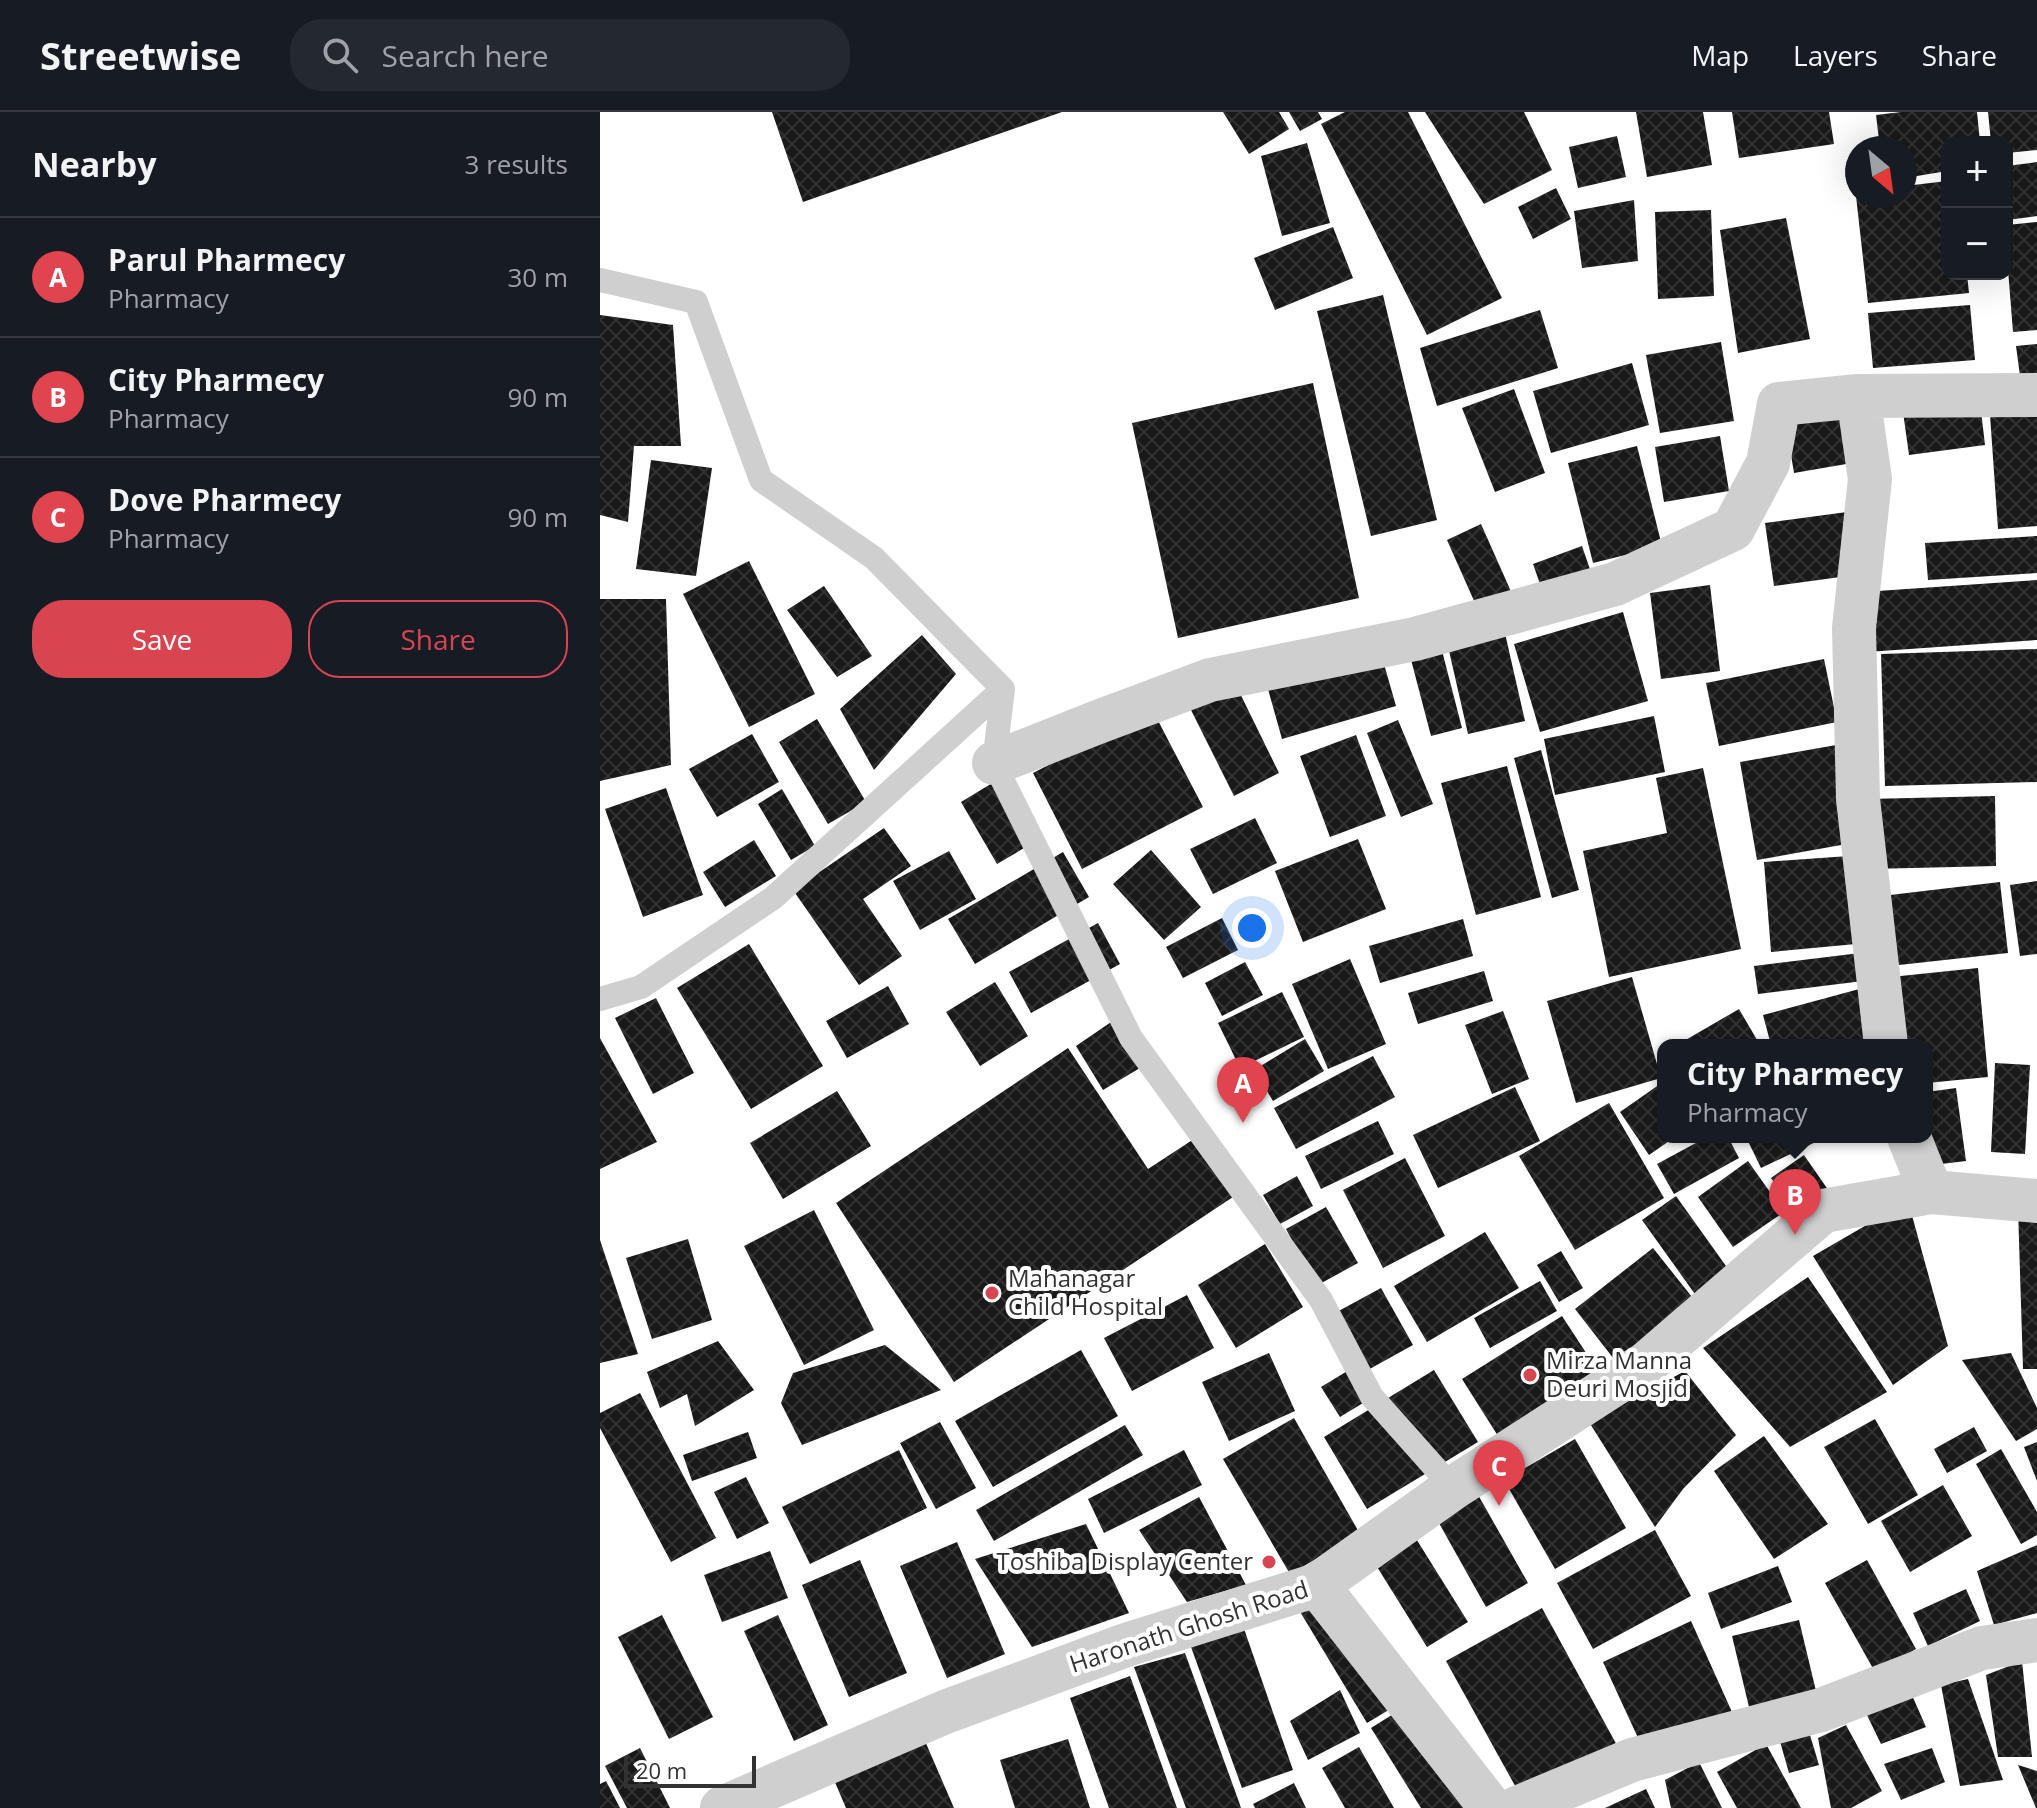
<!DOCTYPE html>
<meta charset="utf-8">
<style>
body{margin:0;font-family:"Open Sans",sans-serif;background:#242831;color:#f1f3f6}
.controls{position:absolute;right:24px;top:24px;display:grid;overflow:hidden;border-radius:16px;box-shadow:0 8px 32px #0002}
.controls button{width:72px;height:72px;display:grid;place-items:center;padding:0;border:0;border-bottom:2px solid #363941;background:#171b24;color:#f1f3f6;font:40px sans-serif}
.compass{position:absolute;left:1245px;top:24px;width:72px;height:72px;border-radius:50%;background:#171b24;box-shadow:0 8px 32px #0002;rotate:151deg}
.scale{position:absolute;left:24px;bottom:20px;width:132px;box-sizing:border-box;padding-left:8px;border:4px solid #323232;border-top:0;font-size:22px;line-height:28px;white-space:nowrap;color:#323232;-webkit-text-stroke:6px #fff;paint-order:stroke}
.you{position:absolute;left:652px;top:816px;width:28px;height:28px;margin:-20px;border:6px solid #fff;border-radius:50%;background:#1a73e8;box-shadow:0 0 0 12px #1a73e833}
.badge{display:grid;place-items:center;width:52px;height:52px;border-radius:50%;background:#d84550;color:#fff;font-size:26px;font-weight:700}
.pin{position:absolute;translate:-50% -66px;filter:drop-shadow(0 2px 4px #0008)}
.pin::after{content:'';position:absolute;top:42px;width:28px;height:24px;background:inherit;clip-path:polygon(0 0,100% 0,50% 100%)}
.popup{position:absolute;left:1057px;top:927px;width:276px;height:104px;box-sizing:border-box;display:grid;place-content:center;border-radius:16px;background:#171b24;filter:drop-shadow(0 2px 6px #0005);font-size:26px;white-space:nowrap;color:#9ea1a6}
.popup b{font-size:30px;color:#f1f3f6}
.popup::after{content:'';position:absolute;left:50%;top:100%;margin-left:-16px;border:16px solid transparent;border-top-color:#171b24}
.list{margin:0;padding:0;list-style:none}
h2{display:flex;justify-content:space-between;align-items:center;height:104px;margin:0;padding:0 32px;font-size:34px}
h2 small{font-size:26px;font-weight:400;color:#9ea1a6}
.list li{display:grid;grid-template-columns:52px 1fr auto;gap:24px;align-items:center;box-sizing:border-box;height:120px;padding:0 32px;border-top:2px solid #363941}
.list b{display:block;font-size:30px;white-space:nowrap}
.list p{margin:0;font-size:26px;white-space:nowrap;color:#9ea1a6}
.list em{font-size:26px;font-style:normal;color:#9ea1a6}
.actions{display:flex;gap:16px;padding:24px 32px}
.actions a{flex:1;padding:18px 0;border:2px solid #d84550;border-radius:32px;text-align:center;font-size:28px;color:#d84550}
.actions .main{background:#d84550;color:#fff}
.icon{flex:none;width:44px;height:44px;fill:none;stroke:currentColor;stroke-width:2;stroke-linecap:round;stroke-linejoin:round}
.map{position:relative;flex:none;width:1437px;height:1696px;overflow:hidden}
header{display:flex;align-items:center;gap:48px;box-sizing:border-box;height:112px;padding:0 40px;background:#171b24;border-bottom:2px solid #363941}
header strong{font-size:38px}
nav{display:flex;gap:44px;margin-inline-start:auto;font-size:28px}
.search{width:560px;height:72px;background:#242831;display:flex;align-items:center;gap:20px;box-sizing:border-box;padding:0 28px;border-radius:32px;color:#9ea1a6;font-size:30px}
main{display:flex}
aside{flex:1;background:#171b24}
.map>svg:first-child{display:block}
.building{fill:url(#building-cross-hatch)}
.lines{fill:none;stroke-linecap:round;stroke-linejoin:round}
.service{stroke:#cfcfcf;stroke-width:24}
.minor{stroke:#cfcfcf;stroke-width:44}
.poi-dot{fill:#d84550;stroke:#fff;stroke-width:3}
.labels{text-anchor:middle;stroke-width:8;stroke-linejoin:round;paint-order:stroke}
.poi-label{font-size:24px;fill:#323232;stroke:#fff;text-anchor:start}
.street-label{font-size:24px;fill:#323232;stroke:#fff}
</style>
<header>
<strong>Streetwise</strong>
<div class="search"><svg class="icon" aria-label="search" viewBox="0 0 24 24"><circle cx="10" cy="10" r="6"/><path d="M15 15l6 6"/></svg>Search here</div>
<nav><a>Map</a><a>Layers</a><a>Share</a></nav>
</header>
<main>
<aside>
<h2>Nearby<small>3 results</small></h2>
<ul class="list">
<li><span class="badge" style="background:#e0444e">A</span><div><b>Parul Pharmecy</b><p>Pharmacy</p></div><em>30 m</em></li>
<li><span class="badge" style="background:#e0444e">B</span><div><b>City Pharmecy</b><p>Pharmacy</p></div><em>90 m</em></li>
<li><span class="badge" style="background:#e0444e">C</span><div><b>Dove Pharmecy</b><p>Pharmacy</p></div><em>90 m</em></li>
</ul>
<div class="actions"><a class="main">Save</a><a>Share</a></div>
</aside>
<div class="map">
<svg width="1437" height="1696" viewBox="0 0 1437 1696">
<defs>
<pattern id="building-cross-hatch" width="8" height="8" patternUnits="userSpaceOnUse" patternTransform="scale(2)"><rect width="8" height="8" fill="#191919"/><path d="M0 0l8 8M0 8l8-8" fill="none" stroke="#323232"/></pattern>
</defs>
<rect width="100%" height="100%" fill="#fff"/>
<path class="building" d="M 172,0 L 462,0 L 203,90 Z
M 623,0 L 679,0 L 689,17 L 649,42 Z
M 689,0 L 718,0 L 722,7 L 700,19 Z
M 745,0 L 808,0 L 902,186 L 827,223 L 721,12 Z
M 825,0 L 924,0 L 952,58 L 884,92 Z
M 1036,0 L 1103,0 L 1112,53 L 1047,65 Z
M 1132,0 L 1229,0 L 1234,32 L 1139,46 Z
M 1301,0 L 1377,0 L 1380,30 L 1347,30 L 1347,59 L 1305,66 L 1305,36 L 1280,36 L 1276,3 Z
M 1388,0 L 1437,0 L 1437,38 L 1407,41 L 1407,30 L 1391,30 Z
M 1017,24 L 1026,65 L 978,76 L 969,35 Z
M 707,31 L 730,111 L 682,124 L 661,44 Z
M 1437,50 L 1437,104 L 1407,108 L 1407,54 Z
M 1347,69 L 1347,162 L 1367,162 L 1369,181 L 1268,191 L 1256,84 L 1305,84 L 1305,74 Z
M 956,76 L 971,107 L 933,127 L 918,95 Z
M 1034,88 L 1038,149 L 982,156 L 974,99 Z
M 1111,98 L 1114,184 L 1058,187 L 1055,100 Z
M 1186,106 L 1210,227 L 1138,241 L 1120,118 Z
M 1437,110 L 1437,218 L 1413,220 L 1407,145 L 1407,113 Z
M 733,115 L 753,166 L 675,198 L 654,146 Z
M 783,183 L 837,408 L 771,424 L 717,199 Z
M 1370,193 L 1375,248 L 1273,256 L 1268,201 Z
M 940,198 L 958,256 L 837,294 L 820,236 Z
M 0,203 L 73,213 L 81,334 L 34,334 L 28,410 L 0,403 Z
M 1121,230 L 1134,309 L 1060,321 L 1046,243 Z
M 1437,232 L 1437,262 L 1420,264 L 1416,234 Z
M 1032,251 L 1049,313 L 951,341 L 933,279 Z
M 713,271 L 759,486 L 578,526 L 532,311 Z
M 914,277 L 945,361 L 895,380 L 862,296 Z
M 1246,278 L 1258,350 L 1194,361 L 1182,288 Z
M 1380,290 L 1385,333 L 1309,343 L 1303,300 Z
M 1437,299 L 1437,414 L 1398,417 L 1390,303 Z
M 1120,324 L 1129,379 L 1064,390 L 1055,335 Z
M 1037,334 L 1062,434 L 993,451 L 968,351 Z
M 51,348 L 112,356 L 96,464 L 36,457 Z
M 1247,400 L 1255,463 L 1174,474 L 1165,411 Z
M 881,412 L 913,484 L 879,500 L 847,428 Z
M 1437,424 L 1437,461 L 1328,468 L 1325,431 Z
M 982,434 L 995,472 L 946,489 L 933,452 Z
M 149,449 L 215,582 L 149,615 L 83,482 Z
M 1437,468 L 1437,528 L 1267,540 L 1263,480 Z
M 1110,473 L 1120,559 L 1061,567 L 1050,481 Z
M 224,474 L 272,544 L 237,565 L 187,498 Z
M 0,487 L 66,487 L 71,653 L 0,669 Z
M 1023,500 L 1048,589 L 940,620 L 914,532 Z
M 904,517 L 925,609 L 868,622 L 847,530 Z
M 322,523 L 356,562 L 274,658 L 240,597 Z
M 840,531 L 862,616 L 831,624 L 809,540 Z
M 1437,537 L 1437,670 L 1285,674 L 1281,542 Z
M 780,538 L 796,594 L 682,627 L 666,570 Z
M 1224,547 L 1237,610 L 1119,634 L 1106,571 Z
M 633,567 L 679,661 L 634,684 L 587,590 Z
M 553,599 L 603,695 L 482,757 L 433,661 Z
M 1054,604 L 1065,660 L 955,683 L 944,627 Z
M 217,607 L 266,690 L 228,712 L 179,630 Z
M 798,608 L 833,692 L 801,705 L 767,621 Z
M 152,622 L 179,670 L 117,705 L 89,657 Z
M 756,623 L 786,704 L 730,725 L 700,644 Z
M 1242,632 L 1258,730 L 1157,748 L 1140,650 Z
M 941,638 L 979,778 L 952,786 L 914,646 Z
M 907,654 L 941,785 L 876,803 L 841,671 Z
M 1103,656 L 1141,837 L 1009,865 L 983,739 L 1067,721 L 1056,666 Z
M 394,670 L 431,732 L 397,752 L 361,690 Z
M 66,676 L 103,783 L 43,805 L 5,697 Z
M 182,677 L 215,734 L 191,748 L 158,692 Z
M 1395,684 L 1396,754 L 1270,757 L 1268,687 Z
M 655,706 L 677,751 L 613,782 L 590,737 Z
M 284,716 L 311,754 L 263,787 L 302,844 L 259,873 L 193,778 Z
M 758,727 L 786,797 L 703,830 L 675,759 Z
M 154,728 L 176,764 L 125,795 L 103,760 Z
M 551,738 L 601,795 L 564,828 L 513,772 Z
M 349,739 L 376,787 L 320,818 L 293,769 Z
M 463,740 L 489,785 L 375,852 L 348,807 Z
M 1249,744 L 1256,832 L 1171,840 L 1164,750 Z
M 1437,769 L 1437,842 L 1420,844 L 1410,773 Z
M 1400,770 L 1408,841 L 1281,855 L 1273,785 Z
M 622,806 L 638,838 L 583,866 L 566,835 Z
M 863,807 L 873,844 L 780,871 L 769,834 Z
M 498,811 L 520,852 L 431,901 L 409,860 Z
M 149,832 L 223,954 L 151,997 L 77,876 Z
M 1260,841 L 1263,869 L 1158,882 L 1154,854 Z
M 750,847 L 786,932 L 728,957 L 692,872 Z
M 645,850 L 663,883 L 622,904 L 605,871 Z
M 1378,856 L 1388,965 L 1327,971 L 1327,933 L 1297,933 L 1291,865 Z
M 884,859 L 893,889 L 818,912 L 808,881 Z
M 1032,865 L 1061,966 L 976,991 L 947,889 Z
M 395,870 L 428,924 L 380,954 L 346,900 Z
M 288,874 L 309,912 L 247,946 L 226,909 Z
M 1263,876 L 1278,933 L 1171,933 L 1163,903 Z
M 682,880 L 704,925 L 640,956 L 618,911 Z
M 56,886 L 94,961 L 53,982 L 15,906 Z
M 1139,897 L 1160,933 L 1077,933 Z
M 903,899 L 929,967 L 892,982 L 865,913 Z
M 517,906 L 545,953 L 503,978 L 476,934 Z
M 0,926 L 57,1030 L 0,1057 Z
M 705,927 L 724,959 L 673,989 L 654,958 Z
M 468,936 L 548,1057 L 600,1023 L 639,1081 L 354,1270 L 236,1091 Z
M 773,944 L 795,985 L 696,1037 L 674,996 Z
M 1395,951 L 1430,953 L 1425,1042 L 1391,1040 Z
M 1063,970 L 1063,1025 L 1075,1025 L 1049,1043 L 1020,1000 Z
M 915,975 L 940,1029 L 838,1076 L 813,1023 Z
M 1356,976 L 1366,1049 L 1333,1053 L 1327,1009 L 1327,980 Z
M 237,979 L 271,1034 L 183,1087 L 150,1031 Z
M 1009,991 L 1064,1086 L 975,1138 L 919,1044 Z
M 778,1009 L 794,1042 L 721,1077 L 705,1044 Z
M 1107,1025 L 1128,1025 L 1139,1046 L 1074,1082 L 1057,1052 Z
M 1146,1025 L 1226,1025 L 1161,1056 Z
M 1204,1043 L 1231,1082 L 1200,1105 L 1171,1066 Z
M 805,1046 L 845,1124 L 783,1156 L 743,1078 Z
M 1148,1049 L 1184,1100 L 1133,1135 L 1098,1085 Z
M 697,1064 L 713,1094 L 680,1112 L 663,1083 Z
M 1076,1084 L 1131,1161 L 1097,1185 L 1042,1108 Z
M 1308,1089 L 1348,1234 L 1293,1273 L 1213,1144 Z
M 726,1095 L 758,1151 L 716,1174 L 686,1117 Z
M 1437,1095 L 1437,1257 L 1423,1257 L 1418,1096 Z
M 214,1098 L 274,1218 L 204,1253 L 144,1134 Z
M 885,1120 L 919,1176 L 827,1230 L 794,1174 Z
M 88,1127 L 112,1208 L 52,1227 L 26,1146 Z
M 0,1128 L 38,1242 L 0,1251 Z
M 665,1132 L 703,1195 L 636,1236 L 598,1173 Z
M 1053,1136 L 1096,1190 L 1017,1251 L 975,1197 Z
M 961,1139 L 983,1176 L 959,1190 L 937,1153 Z
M 1208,1165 L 1287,1280 L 1190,1335 L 1103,1236 Z
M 940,1169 L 957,1199 L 890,1236 L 874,1206 Z
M 781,1176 L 813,1233 L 766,1259 L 735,1201 Z
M 587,1183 L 614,1236 L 532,1279 L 504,1226 Z
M 962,1204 L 998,1259 L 898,1324 L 862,1267 Z
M 118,1229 L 154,1278 L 95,1314 L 87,1282 L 60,1296 L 47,1260 Z
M 285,1233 L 341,1278 L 202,1333 L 181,1291 L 193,1261 Z
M 481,1238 L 518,1304 L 393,1375 L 355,1309 Z
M 669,1241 L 695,1299 L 629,1329 L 602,1270 Z
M 1411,1241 L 1437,1296 L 1437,1317 L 1416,1329 L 1362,1248 Z
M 749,1258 L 768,1288 L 740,1305 L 721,1275 Z
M 834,1258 L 878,1330 L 767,1397 L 724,1325 Z
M 1085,1259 L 1136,1323 L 1083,1377 L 1055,1415 L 989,1310 Z
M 40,1281 L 116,1426 L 71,1450 L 0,1316 L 0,1301 Z
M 694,1306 L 760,1422 L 690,1462 L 623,1347 Z
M 1275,1307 L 1318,1383 L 1268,1412 L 1224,1335 Z
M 340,1310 L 376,1376 L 336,1397 L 300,1331 Z
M 525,1313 L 543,1343 L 394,1429 L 376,1398 Z
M 1374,1315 L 1387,1339 L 1347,1361 L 1334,1337 Z
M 148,1320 L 157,1346 L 92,1369 L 83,1343 Z
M 1164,1324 L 1228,1412 L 1174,1447 L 1114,1359 Z
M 975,1327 L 1026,1416 L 955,1457 L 904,1368 Z
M 1437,1330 L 1437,1369 L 1424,1335 Z
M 1401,1337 L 1437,1400 L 1437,1423 L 1421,1432 L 1376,1352 Z
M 299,1338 L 327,1396 L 210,1452 L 182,1395 Z
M 584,1338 L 602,1373 L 504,1421 L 488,1387 Z
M 146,1365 L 169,1411 L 137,1427 L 114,1380 Z
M 1343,1373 L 1372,1424 L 1310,1460 L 1281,1409 Z
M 877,1381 L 928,1471 L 886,1495 L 835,1404 Z
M 599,1385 L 646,1473 L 587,1490 L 539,1418 Z
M 486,1412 L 529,1501 L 432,1535 L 375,1447 Z
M 1055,1418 L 1091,1484 L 993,1537 L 957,1471 Z
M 815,1425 L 868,1510 L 827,1535 L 774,1450 Z
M 357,1430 L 405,1542 L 347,1566 L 300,1454 Z
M 1437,1433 L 1437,1501 L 1394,1513 L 1377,1459 Z
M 170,1439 L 188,1486 L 122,1510 L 104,1463 Z
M 260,1448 L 307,1561 L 249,1585 L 202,1473 Z
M 1267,1448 L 1316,1537 L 1275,1560 L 1225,1471 Z
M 1178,1454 L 1192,1490 L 1121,1517 L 1108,1481 Z
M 733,1477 L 802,1590 L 767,1611 L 699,1498 Z
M 1366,1477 L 1380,1509 L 1328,1534 L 1313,1501 Z
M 942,1496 L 1019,1637 L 924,1690 L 846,1549 Z
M 62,1503 L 113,1605 L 69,1627 L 18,1525 Z
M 178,1503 L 228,1613 L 194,1629 L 144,1519 Z
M 1199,1508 L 1216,1579 L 1149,1595 L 1132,1524 Z
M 1091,1509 L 1132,1600 L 1045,1641 L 1003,1550 Z
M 642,1511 L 693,1658 L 642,1676 L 591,1535 Z
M 585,1541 L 639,1690 L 641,1696 L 586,1696 L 534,1555 Z
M 1422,1549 L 1432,1645 L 1398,1645 L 1386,1563 Z
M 530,1564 L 577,1696 L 509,1696 L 470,1586 Z
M 1368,1567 L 1403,1668 L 1360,1674 L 1341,1573 Z
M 740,1578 L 760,1621 L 708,1648 L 690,1609 Z
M 1311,1581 L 1326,1615 L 1281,1632 L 1264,1597 Z
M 814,1589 L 875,1696 L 821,1696 L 771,1616 Z
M 1207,1613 L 1219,1653 L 1189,1661 L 1179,1626 Z
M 1246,1613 L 1282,1679 L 1251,1696 L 1231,1696 L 1218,1626 Z
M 468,1627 L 490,1696 L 415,1696 L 400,1648 Z
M 325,1629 L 354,1696 L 246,1696 L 234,1668 Z
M 1166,1632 L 1201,1696 L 1137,1696 L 1117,1660 Z
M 759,1635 L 794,1696 L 745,1696 L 722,1656 Z
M 40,1636 L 70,1696 L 27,1696 L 5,1654 Z
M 1332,1636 L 1345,1670 L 1301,1688 L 1284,1652 Z
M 1099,1650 L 1122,1696 L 1071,1696 L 1065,1668 Z
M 1418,1653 L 1437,1659 L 1437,1696 L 1436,1696 Z
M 6,1669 L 20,1696 L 0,1696 L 0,1672 Z
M 694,1671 L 706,1696 L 655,1696 L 653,1692 Z
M 1046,1677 L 1055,1696 L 1005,1696 Z"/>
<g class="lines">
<path class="service" d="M 0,168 L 96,190 L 161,368 L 274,446 L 403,577
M 403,577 L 394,651 L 531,926 L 721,1188 L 772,1285 L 853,1376
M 0,887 L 41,875 L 173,786 L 403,577"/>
<path class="minor" d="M 1258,284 L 1270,367 L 1254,516 L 1258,687 L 1286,933
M 394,651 L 498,610 L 610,568 L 815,527 L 1015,472 L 1133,417 L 1168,351 L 1179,292 L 1258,284 L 1437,283
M 1309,1025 L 1331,1080
M 717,1473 L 891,1696
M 122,1696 L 345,1600 L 526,1533 L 717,1473 L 853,1376 L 1047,1251 L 1223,1099 L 1331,1080 L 1437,1089
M 917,1696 L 1032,1648 L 1221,1598 L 1382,1536 L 1437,1528"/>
</g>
<g class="poi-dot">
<circle cx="392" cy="1181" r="8"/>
<circle cx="930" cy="1263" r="8"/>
<circle cx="669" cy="1450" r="8"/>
</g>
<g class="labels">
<g class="poi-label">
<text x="408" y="1175">Mahanagar<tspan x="408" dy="28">Child Hospital</tspan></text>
<text x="946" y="1257">Mirza Manna<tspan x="946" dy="28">Deuri Mosjid</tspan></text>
<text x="653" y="1458" text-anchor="end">Toshiba Display Center</text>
</g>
<g class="street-label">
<text transform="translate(589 1515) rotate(-18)" y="8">Haronath Ghosh Road</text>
</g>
</g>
</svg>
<div class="controls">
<button>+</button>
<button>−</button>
</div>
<svg class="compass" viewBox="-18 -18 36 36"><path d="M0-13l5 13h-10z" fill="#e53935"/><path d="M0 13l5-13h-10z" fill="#9ea1a6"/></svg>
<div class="scale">20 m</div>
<div class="you"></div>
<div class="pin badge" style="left:643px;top:1011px;background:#e0444e">A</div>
<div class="pin badge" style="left:1195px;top:1123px;background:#e0444e">B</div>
<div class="popup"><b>City Pharmecy</b>Pharmacy</div>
<div class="pin badge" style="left:899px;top:1394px;background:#e0444e">C</div>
</div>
</main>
